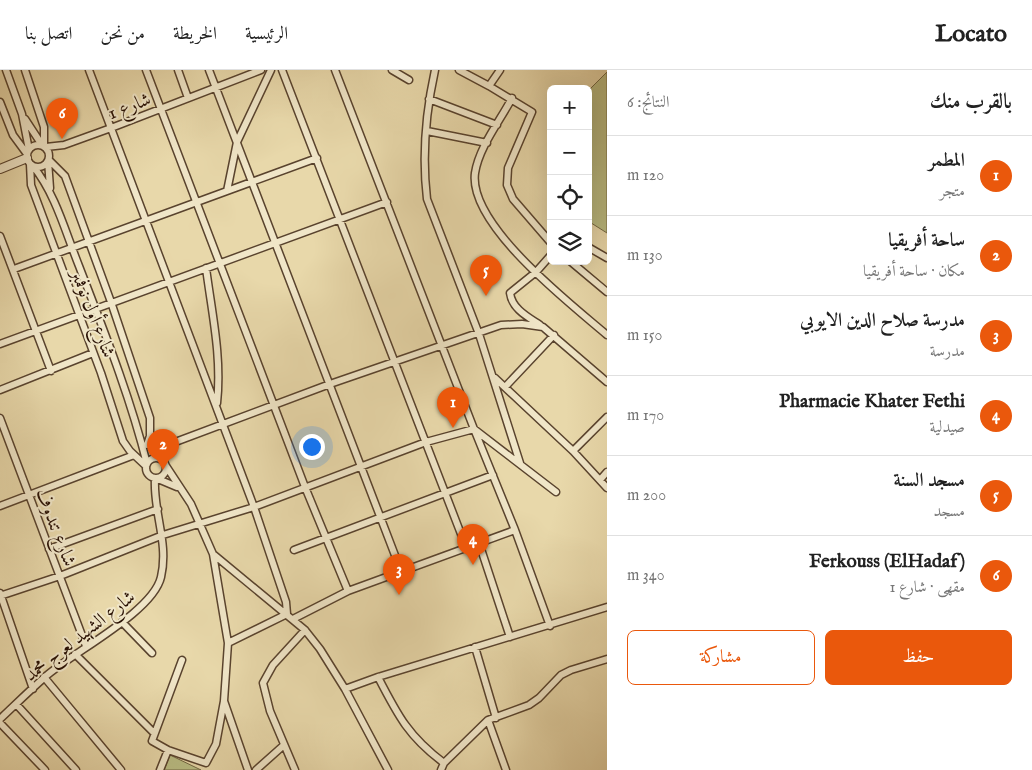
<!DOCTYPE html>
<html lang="ar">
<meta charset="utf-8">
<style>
body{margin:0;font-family:"IM FELL English",Amiri,serif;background:#f6f6f6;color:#222;direction:rtl}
.controls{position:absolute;right:15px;top:15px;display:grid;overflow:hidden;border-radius:8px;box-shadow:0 5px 20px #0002}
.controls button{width:45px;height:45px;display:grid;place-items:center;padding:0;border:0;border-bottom:1px solid #e0e0e0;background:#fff;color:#222;font:25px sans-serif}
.you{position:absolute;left:311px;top:376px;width:18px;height:18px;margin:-12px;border:4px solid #fff;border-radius:50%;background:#1a73e8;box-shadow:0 0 0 8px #1a73e833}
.badge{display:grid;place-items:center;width:32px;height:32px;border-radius:50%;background:#ea580c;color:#fff;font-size:16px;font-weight:700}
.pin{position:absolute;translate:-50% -41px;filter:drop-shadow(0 1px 2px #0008)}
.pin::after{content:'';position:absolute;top:26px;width:18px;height:15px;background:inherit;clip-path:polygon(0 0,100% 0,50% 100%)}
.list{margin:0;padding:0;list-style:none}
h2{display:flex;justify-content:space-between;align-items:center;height:65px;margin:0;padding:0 20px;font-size:21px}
h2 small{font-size:16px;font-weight:400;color:#767676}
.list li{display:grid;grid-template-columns:32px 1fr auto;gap:15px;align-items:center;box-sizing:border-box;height:80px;padding:0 20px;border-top:1px solid #e0e0e0}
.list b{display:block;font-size:19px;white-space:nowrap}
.list p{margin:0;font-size:16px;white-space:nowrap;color:#767676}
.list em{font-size:16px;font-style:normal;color:#767676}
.actions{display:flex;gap:10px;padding:15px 20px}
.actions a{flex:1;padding:11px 0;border:1px solid #ea580c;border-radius:8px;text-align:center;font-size:18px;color:#ea580c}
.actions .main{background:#ea580c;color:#fff}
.icon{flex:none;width:28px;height:28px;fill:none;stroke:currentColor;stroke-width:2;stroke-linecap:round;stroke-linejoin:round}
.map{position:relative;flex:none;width:607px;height:700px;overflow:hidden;direction:ltr}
header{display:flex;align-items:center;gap:30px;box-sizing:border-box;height:70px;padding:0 25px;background:#fff;border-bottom:1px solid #e0e0e0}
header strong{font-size:24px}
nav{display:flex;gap:28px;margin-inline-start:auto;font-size:18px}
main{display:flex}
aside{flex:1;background:#fff}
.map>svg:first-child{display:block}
.green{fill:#babe85;stroke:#726844}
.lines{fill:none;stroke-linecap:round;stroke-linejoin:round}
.minor-casing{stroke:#59432e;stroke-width:9}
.tertiary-casing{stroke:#59432e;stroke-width:10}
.minor{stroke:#f0e6c8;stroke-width:6}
.tertiary{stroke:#f0e6c8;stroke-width:8}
.labels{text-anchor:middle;stroke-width:4;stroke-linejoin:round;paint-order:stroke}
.street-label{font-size:19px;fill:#291104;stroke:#f0e6c8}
</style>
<header>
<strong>Locato</strong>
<nav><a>الرئيسية</a><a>الخريطة</a><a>من نحن</a><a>اتصل بنا</a></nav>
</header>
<main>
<aside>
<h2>بالقرب منك<small>النتائج: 6</small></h2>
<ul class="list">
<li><span class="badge">1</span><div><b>المطمر</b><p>متجر</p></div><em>120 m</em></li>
<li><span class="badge">2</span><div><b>ساحة أفريقيا</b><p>مكان · ساحة أفريقيا</p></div><em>130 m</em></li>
<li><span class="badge">3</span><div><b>مدرسة صلاح الدين الايوبي</b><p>مدرسة</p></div><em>150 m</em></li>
<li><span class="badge">4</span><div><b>Pharmacie Khater Fethi</b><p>صيدلية</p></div><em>170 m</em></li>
<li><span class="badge">5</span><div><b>مسجد السنة</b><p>مسجد</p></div><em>200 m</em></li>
<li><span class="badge">6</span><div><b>Ferkouss (ElHadaf)</b><p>مقهى · شارع 1</p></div><em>340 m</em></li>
</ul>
<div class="actions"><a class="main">حفظ</a><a>مشاركة</a></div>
</aside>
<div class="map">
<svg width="607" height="700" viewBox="0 0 607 700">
<rect width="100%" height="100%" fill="#e8d8aa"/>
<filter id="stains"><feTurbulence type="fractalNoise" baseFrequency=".004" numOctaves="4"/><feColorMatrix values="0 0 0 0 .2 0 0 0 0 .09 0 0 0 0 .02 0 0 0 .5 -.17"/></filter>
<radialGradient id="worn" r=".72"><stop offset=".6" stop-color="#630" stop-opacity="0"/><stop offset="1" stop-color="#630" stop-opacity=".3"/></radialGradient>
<path class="green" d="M 607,2 L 607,163 L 588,151 L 588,21 Z
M 170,685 L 201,700 L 164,700 Z"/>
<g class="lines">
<defs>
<path id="minor" d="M 6,0 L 22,44 L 29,80
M 25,0 L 44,57 L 44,75
M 89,0 L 254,437 L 286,532 L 287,544 L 228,573
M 146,0 L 305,417 L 348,521
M 178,0 L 188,28
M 209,0 L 401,501
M 282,0 L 466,477
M 335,0 L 474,359 L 515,460 L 550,556
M 392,0 L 409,10
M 435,0 C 426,41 422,87 427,129 L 479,264 L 520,393
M 459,0 L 489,16 L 500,0
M 489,16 L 532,42 L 508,98 L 507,115 L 513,129 L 551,173
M 512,28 C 500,51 479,77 475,103 C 468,155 571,234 607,265
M 429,29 L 497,55
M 0,32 L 13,65 L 27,84
M 25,49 L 42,75
M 427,61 L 487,73
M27 86a11 11 0 1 1 22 0a11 11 0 1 1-22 0Z
M 46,77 L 64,75 L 111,58 L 261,0
M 49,90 L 65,106 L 111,232 L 150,348 L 150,366 L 147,375
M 48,91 L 50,118
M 30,94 L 31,115 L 101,303 L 123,371 L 130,381 L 146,396
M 33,96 C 56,125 65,161 79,196 C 104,261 130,326 147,394
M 227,121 L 237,72 L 271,0
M 0,166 L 51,301
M 588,177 L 607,188
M 570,191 L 607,222
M 206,198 C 212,244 222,287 217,333
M 14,199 L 317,88
M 540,255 C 528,247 512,239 510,223 L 536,202 L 551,185
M 0,274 L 387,132
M 495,308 L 573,381 L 607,418
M 505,317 L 554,265
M 0,320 L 93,283
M 0,348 L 86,576
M 573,381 L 607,347
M146 398a10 10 0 1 1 20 0a10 10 0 1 1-20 0Z
M 160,389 L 163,379 L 170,374 L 330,314 L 501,255 L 522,254 L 543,257 L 607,312
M 166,396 L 191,434 L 213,484 L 228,573 L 224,631 L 216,674 L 206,693 L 168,680 L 152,671 L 182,590
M 158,409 L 177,417
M 600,410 L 607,402
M 0,436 L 134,385
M 479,473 L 510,567
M 49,479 L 158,439
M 294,480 L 493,405
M 213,484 L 305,560 L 320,579 L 345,619 L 388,700
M 0,523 L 33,619
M 0,526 L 60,506 L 163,465 L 254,437 L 426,372 L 474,359 L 556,422
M 293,549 L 348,521 L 515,460
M 122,552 L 152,583
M 475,577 L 496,648
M 75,584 L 154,663
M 44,607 L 121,700
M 378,607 C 398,646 409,667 444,693
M 345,619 L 378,607 L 607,537
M 224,631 L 248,700
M 16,634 L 76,700
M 0,649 C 15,635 29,621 45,607 C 73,582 153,542 161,507 C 169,473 153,442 155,409
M 488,650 L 506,700
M 0,653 L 45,700
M 160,700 L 168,680
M 256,700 L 284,675
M 295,700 L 270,641 L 263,613 L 273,595 L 305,560
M 441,700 L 444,693 L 488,650 L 529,635 L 539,628 L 561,605 L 571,600 L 607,589"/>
<path id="tertiary" d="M 0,99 L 27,88"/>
</defs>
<use href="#minor" class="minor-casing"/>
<use href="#tertiary" class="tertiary-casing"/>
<use href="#minor" class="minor"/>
<use href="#tertiary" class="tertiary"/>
</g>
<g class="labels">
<g class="street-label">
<text transform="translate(129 35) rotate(-21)" y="7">شارع 1</text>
<text transform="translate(94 243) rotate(69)" y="7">شارع أول نوفمبر</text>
<text transform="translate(57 457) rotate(69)" y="7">شارع تندوف</text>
<text transform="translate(79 565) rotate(-38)" y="7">شارع الشهيد لعرج محمد</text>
</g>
</g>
<rect width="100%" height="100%" filter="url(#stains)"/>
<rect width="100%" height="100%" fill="url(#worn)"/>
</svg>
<div class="controls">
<button>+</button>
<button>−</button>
<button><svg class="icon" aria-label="locate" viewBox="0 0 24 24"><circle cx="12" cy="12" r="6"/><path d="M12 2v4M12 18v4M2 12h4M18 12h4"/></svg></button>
<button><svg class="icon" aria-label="layers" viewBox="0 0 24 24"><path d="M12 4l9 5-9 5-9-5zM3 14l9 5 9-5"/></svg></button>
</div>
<div class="you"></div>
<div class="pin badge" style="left:453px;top:358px">1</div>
<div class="pin badge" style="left:163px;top:400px">2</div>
<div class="pin badge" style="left:399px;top:525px">3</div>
<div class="pin badge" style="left:473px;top:495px">4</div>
<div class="pin badge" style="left:486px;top:226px">5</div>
<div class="pin badge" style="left:62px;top:69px">6</div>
</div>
</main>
